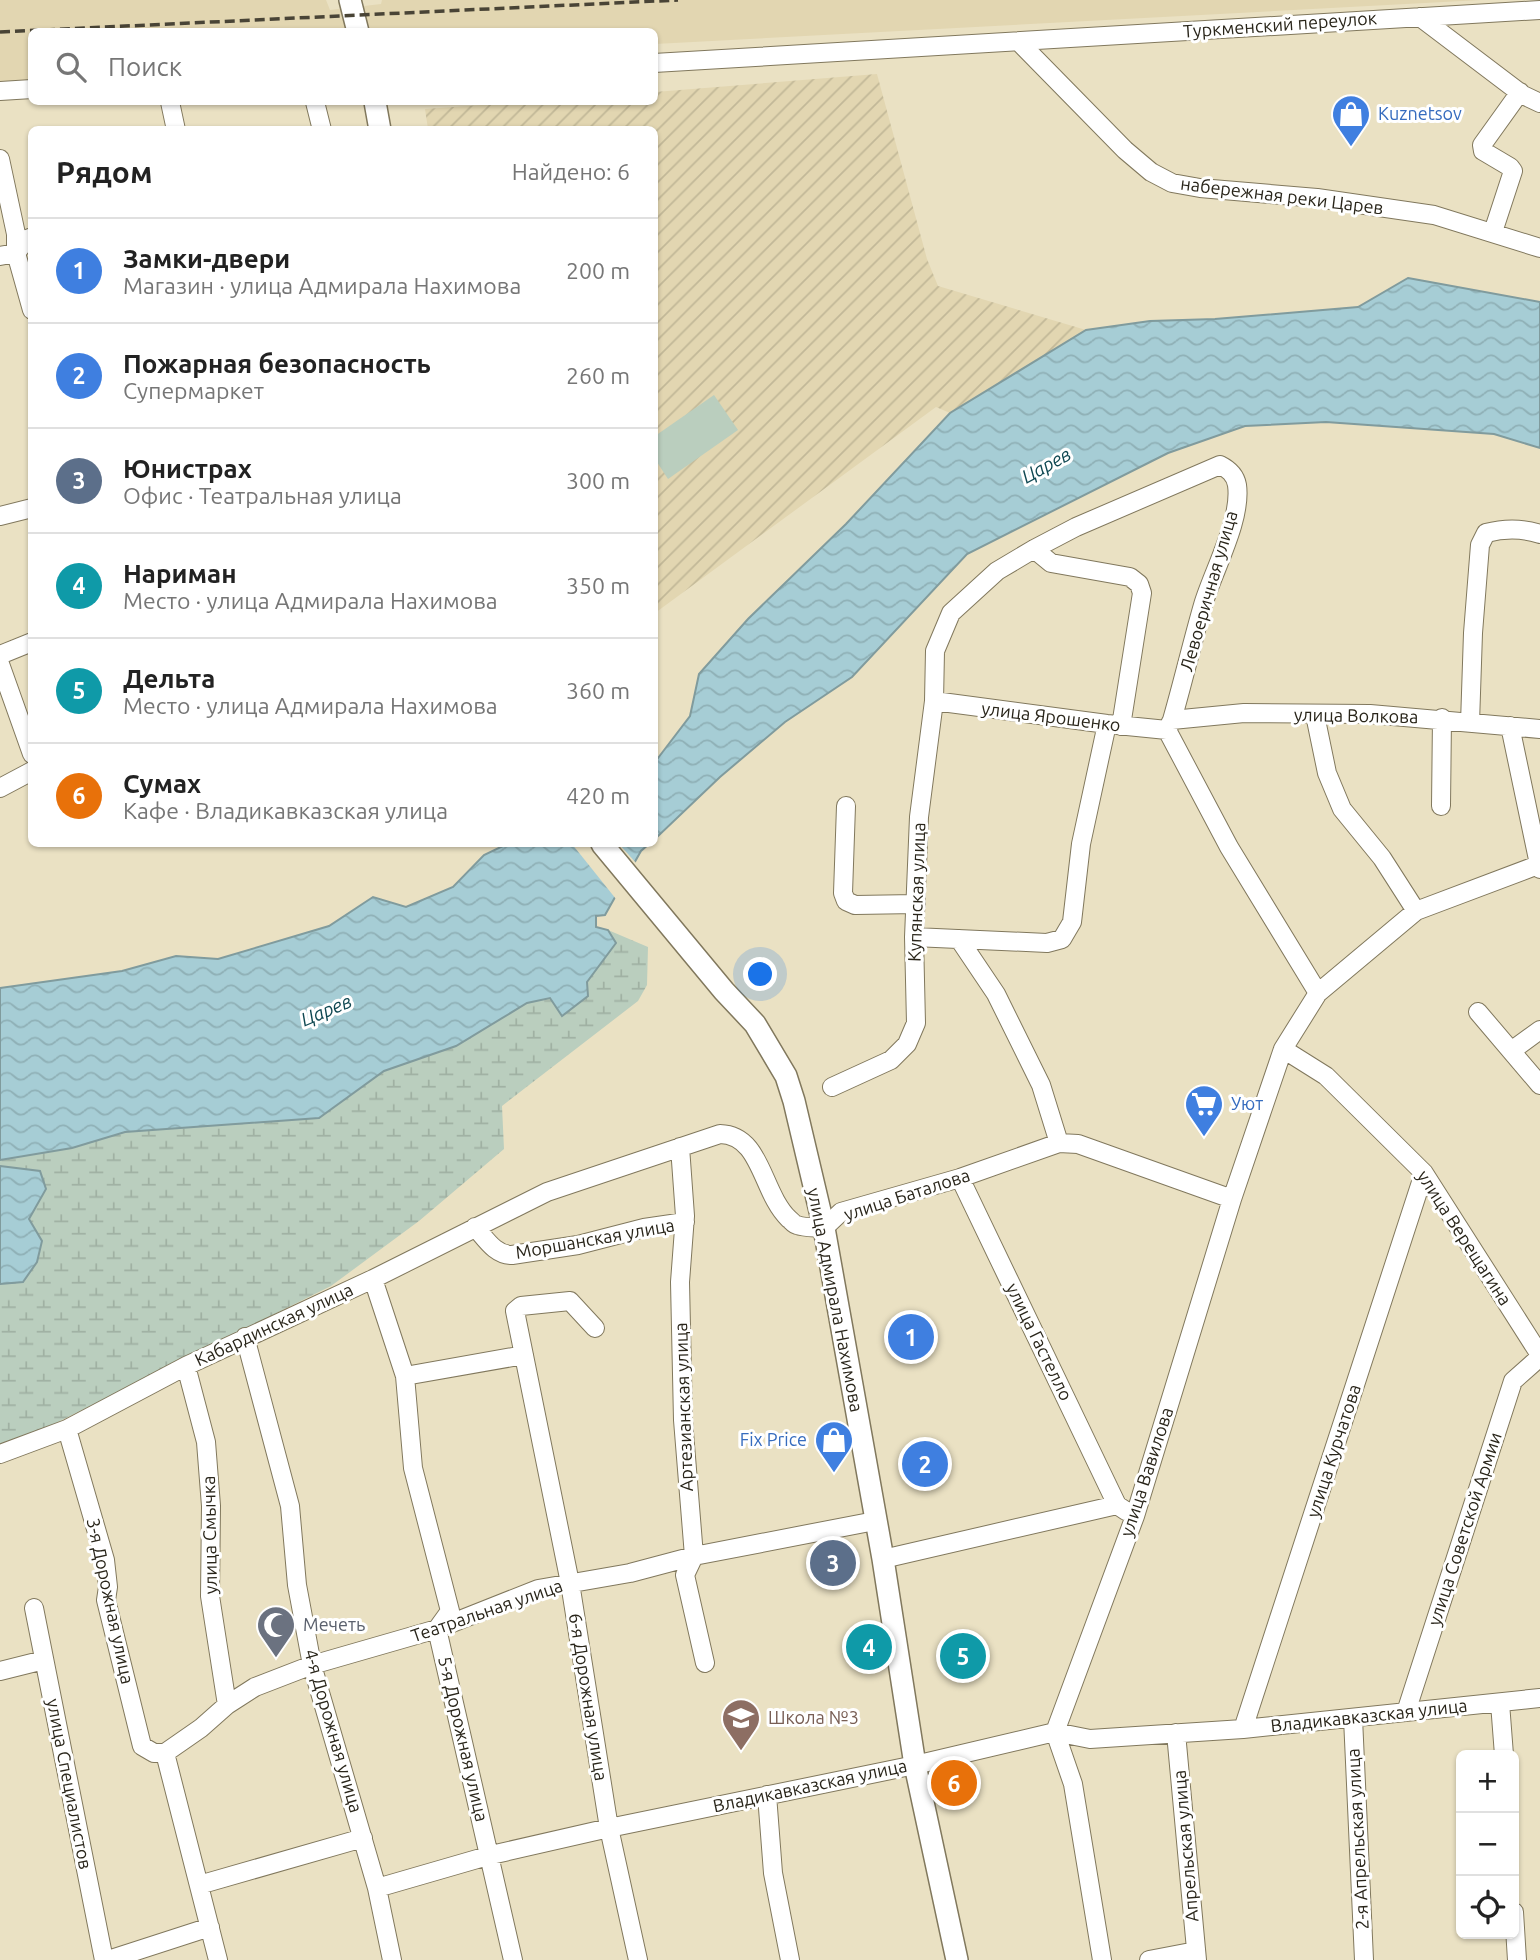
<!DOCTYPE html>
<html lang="ru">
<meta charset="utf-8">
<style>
body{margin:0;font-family:Ubuntu,sans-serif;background:#f6f6f6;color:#222}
.controls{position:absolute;right:21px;bottom:21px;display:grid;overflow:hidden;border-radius:10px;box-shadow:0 2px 5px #0004}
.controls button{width:63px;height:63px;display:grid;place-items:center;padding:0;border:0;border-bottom:2px solid #e0e0e0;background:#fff;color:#222;font:35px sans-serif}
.you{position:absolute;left:761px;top:975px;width:24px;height:24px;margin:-18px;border:5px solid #fff;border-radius:50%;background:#1a73e8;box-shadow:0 0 0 10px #1a73e833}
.badge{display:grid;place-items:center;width:46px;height:46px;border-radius:50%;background:#777419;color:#fff;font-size:23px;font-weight:700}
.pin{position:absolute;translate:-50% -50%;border:4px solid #fff;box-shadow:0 2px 7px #0006}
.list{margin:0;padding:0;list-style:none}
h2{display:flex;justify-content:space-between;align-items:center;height:91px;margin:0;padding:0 28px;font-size:30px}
h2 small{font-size:23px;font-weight:400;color:#767676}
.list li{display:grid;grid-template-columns:46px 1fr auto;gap:21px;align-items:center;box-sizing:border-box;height:105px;padding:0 28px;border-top:2px solid #e0e0e0}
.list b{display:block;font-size:26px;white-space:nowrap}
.list p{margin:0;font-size:23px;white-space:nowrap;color:#767676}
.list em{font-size:23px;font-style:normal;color:#767676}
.icon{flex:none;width:38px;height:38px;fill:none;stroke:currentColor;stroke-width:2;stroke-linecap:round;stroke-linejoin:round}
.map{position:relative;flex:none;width:1540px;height:1960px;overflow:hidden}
.search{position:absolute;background:#fff;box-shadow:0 2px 5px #0004;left:28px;top:28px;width:630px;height:77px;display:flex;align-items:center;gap:18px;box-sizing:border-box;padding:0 24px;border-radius:10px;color:#767676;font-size:26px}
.panel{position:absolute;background:#fff;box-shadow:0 2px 5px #0004;left:28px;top:126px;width:630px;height:721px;border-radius:10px}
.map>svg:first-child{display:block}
.built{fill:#e2d6b1}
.industrial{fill:url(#industrial-furrows)}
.wetland{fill:url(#wetland-marsh)}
.garden{fill:#bacebe}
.water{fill:url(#water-waves);stroke:#809b9d;stroke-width:2}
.pier{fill:#eae1c3}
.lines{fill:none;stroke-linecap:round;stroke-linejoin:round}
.minor-casing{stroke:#81785d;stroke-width:20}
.major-casing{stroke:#81785d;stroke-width:24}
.minor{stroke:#fff;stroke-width:18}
.major{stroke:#fff;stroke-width:21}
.rail{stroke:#494436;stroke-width:3.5;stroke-dasharray:10 5;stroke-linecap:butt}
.labels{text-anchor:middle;stroke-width:6;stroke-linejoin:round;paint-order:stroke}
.street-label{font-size:18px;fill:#29251a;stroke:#fff}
.shop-label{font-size:18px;fill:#366cbe;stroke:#fff;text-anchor:start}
.worship-label{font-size:18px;fill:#5b616d;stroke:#fff;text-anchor:start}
.education-label{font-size:18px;fill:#785e54;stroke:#fff;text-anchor:start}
.water-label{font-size:19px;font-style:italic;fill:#0f4852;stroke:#fff}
</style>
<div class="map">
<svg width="1540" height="1960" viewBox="0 0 1540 1960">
<defs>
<pattern id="industrial-furrows" width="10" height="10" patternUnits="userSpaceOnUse" patternTransform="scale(1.75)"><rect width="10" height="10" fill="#e2d6b1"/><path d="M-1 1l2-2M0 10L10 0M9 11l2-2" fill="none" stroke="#c2b898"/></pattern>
<pattern id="wetland-marsh" width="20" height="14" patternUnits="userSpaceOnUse" patternTransform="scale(1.75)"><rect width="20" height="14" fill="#bacebe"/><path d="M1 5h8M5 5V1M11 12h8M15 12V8" fill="none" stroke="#a0b1a3"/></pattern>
<pattern id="water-waves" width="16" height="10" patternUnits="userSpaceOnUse" patternTransform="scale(1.75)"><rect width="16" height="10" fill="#a6cdd5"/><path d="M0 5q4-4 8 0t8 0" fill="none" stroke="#8fb0b6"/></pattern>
</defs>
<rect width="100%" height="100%" fill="#eae1c3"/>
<path class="built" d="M 0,0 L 326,0 L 330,10 L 381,4 L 382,0 L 1481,0 L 655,44 L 654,32 L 32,32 L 31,85 L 0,87 Z"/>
<path class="industrial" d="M 877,74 L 927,259 L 938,286 L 1086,330 L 950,413 L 936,407 L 655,613 L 654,130 L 428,129 L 425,109 L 525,102 L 654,102 L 655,92 Z"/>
<path class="wetland" d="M 608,930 L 648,947 L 647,985 L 638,1001 L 502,1106 L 504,1149 L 419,1221 L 331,1286 L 46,1428 L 0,1444 L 0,1284 L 23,1282 L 42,1241 L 29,1219 L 46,1189 L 40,1171 L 0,1166 L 0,1160 L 72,1148 L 125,1132 L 319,1118 L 384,1071 L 456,1046 L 527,1003 L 550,998 L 562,1015 L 616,943 Z"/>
<path class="garden" d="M 714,395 L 738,430 L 668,479 L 655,459 L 655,436 Z"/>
<path class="water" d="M 1408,278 L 1540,302 L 1540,448 L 1494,434 L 1326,422 L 1245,426 L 1168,453 L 967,554 L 852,677 L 785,722 L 720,777 L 655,839 L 655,762 L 690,716 L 699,674 L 748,619 L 846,524 L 950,413 L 1086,330 L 1150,321 L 1215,319 L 1358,307 Z
M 507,844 L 649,844 L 641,851 L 605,915 L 596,916 L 596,927 L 608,930 L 616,943 L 587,982 L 588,996 L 562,1016 L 550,998 L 527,1003 L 456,1046 L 384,1071 L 319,1118 L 125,1132 L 72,1148 L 0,1160 L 0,988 L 122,971 L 176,956 L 218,959 L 329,926 L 373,897 L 406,907 L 453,887 L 484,855 Z
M 0,1166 L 40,1171 L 46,1189 L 29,1219 L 42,1241 L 37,1262 L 23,1282 L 0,1284 Z"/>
<path class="pier" d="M 572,844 L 619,844 L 637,864 L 616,899 Z"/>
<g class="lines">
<defs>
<path id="minor" d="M 1420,17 L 1523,95 L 1540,103
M 1019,42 L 1125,150 L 1151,172 L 1172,183 L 1200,188 L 1317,198 L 1434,215 L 1540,248
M 654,63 L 1540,10
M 0,91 L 32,89
M 170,102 L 176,130
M 315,102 L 322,130
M 0,159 L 16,234 L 16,253 L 32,310
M 1493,232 L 1513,171 L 1510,167 L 1483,151 L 1482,145 L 1520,92
M 0,256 L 16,253 L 27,239 L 32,237
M 0,516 L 32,508
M 1034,549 L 1051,563 L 1130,577 L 1139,584 L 1142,593 L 1121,726
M 0,655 L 32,642
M 0,664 L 32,754
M 934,701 L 1107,724 L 1167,730
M 1315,715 L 1327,773 L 1342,809 L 1382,858 L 1416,911
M 1172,720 L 1244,713 L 1370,714 L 1540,729
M 1470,723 L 1473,633 L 1480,545 L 1486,533 C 1505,528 1522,528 1540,534
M 1510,726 L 1540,869
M 0,788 L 32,771
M 846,806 L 843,893 L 846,901 L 855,905 L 916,904
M 1441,806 L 1442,718
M 914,937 L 1047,943 L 1062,939 L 1072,922 L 1081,844 L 1107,724
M 959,939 L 996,994 L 1041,1085 L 1059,1143
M 1478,1012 L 1540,1085
M 1283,1049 L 1326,1076 L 1424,1173 L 1540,1355
M 1511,1051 L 1540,1030
M 832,1087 L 891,1060 L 907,1044 L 916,1023 L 914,937 L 919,817 L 934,701 L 935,651 L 951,613 L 997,571 L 1034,549 L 1076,527 L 1220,465 C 1228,469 1235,474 1237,485 C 1242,520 1213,571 1203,605 C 1192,643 1183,682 1172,720 L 1167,730 L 1229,847 L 1318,993
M 680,1147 L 685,1216 L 680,1282 L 683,1420 L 694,1556 L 685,1575 L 705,1663
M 960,1178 L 1117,1505
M 475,1227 C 486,1239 495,1255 512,1255 L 578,1245 L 644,1228 L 685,1222
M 373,1279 L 405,1376 L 413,1468 L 450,1611 L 437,1629 L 513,1960
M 595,1328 L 570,1301 L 521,1306 L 515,1311 L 570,1583 L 609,1828 L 638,1960
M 245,1337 L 290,1506 L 297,1585 L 312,1665 L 377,1888 L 392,1960
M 186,1366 L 206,1442 L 211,1506 L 210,1596 L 227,1705
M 405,1376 L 524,1355
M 67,1429 L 105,1560 L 108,1587 L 106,1600 L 142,1746 L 154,1753 L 165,1753 L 218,1960
M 0,1454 L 67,1429 L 186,1366 L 373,1279 L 547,1192 L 720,1134 C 762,1135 761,1192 789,1219 C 791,1220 794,1225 797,1225 C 805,1228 816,1227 824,1228 L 841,1212 L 960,1178 L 1059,1143 L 1078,1144 L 1232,1199
M 883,1559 L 1117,1505 L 1126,1511
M 34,1608 L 104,1960
M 0,1671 L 44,1660
M 1500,1703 L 1504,1755
M 1406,1712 L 1513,1381 L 1540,1357
M 1353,1718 L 1364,1960
M 1243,1729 L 1424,1173
M 1176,1733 L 1197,1960
M 165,1753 L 201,1728 L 227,1705 L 255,1687 L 312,1665 L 437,1629 L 538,1589 L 630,1573 L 694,1556 L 875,1521
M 767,1795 L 773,1873 L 790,1960
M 199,1885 L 363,1838
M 377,1888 L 491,1855 L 609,1828 L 915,1765 L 1055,1732 L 1090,1739 L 1243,1729 L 1540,1698
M 1514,1912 L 1517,1960
M 108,1960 L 210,1927
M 1102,1960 L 1073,1784 L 1055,1732 L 1135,1516 L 1232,1199 L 1283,1049 L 1318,993 L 1416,911 L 1538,865
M 1149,1960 L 1196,1951"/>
<path id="major" d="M 350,0 L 358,32
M 375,102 L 380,130
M 602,844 L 724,991 L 755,1024 L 786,1076 L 794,1101 L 824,1228 L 883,1559 L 915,1765 L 957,1960"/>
</defs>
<use href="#minor" class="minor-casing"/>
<use href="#major" class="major-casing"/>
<use href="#minor" class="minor"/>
<use href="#major" class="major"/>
<path class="rail" d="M 0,32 L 678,0"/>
</g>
<defs>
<symbol id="shop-pin" viewBox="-11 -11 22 30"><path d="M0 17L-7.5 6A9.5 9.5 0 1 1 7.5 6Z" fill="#3f7fe0" stroke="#fff"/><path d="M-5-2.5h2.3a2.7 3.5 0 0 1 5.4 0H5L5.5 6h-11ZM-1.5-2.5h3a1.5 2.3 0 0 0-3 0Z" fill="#fff"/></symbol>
<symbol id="supermarket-pin" viewBox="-11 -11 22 30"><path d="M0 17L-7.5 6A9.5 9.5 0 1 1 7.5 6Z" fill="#3f7fe0" stroke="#fff"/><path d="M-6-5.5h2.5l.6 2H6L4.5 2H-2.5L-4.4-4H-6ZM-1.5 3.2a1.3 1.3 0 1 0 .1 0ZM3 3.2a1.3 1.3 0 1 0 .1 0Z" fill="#fff"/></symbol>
<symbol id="mosque-pin" viewBox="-11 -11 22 30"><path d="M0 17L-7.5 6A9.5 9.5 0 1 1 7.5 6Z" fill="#6b7280" stroke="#fff"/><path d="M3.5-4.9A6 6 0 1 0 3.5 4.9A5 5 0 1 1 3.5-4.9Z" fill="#fff"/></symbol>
<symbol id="school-pin" viewBox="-11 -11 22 30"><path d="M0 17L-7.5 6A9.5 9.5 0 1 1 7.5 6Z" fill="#8d6e63" stroke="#fff"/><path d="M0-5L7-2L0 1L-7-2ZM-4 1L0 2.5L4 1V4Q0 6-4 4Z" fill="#fff"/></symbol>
</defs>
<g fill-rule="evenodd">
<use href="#shop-pin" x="1329" y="92" width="44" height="60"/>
<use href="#supermarket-pin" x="1182" y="1082" width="44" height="60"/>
<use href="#shop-pin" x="812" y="1418" width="44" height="60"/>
<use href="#mosque-pin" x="254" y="1603" width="44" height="60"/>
<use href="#school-pin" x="719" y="1696" width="44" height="60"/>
</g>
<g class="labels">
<g class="street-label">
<text transform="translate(1280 25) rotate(-4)" y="6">Туркменский переулок</text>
<text transform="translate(1282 196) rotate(7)" y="6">набережная реки Царев</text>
<text transform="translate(1209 591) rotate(-74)" y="6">Левоеричная улица</text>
<text transform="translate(1356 716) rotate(1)" y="6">улица Волкова</text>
<text transform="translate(1051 717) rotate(7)" y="6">улица Ярошенко</text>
<text transform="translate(917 892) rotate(-88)" y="6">Купянская улица</text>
<text transform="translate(907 1195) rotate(-18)" y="6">улица Баталова</text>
<text transform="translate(1464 1238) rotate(57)" y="6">улица Верещагина</text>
<text transform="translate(595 1239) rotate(-10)" y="6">Моршанская улица</text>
<text transform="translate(835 1300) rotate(79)" y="6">улица Адмирала Нахимова</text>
<text transform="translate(274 1325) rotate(-25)" y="6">Кабардинская улица</text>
<text transform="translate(1039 1342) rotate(64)" y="6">улица Гастелло</text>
<text transform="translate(684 1407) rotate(-92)" y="6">Артезианская улица</text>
<text transform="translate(1334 1451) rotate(-72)" y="6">улица Курчатова</text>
<text transform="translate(1147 1472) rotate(-72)" y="6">улица Вавилова</text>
<text transform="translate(1465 1529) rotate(-72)" y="6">улица Советской Армии</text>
<text transform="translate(210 1535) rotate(-91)" y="6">улица Смычка</text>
<text transform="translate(110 1601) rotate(78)" y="6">3-я Дорожная улица</text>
<text transform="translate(487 1611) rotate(-19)" y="6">Театральная улица</text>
<text transform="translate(588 1697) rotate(81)" y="6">6-я Дорожная улица</text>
<text transform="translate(1369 1716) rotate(-6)" y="6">Владикавказская улица</text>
<text transform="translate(333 1731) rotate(74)" y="6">4-я Дорожная улица</text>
<text transform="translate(463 1739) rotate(77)" y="6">5-я Дорожная улица</text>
<text transform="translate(69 1784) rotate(79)" y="6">улица Специалистов</text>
<text transform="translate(810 1786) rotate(-12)" y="6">Владикавказская улица</text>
<text transform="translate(1358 1839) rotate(-93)" y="6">2-я Апрельская улица</text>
<text transform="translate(1186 1846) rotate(-95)" y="6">Апрельская улица</text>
</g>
<g class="shop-label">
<text x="1378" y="120">Kuznetsov</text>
<text x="1231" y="1110">Уют</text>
<text x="807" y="1446" text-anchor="end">Fix Price</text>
</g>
<g class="worship-label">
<text x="303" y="1631">Мечеть</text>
</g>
<g class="education-label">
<text x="768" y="1724">Школа №3</text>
</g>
<g class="water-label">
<text transform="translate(1046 465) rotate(-29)" y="7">Царев</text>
<text transform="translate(326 1010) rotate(-23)" y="7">Царев</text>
</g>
</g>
</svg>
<div class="controls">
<button>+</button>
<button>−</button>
<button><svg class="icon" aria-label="locate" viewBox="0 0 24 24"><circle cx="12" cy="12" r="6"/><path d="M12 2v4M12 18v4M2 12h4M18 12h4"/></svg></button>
</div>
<div class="you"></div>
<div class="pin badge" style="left:911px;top:1337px;background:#3f7fe0">1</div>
<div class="pin badge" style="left:925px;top:1464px;background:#3f7fe0">2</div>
<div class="pin badge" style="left:833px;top:1563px;background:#5c6f8a">3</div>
<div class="pin badge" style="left:869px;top:1647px;background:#0f9aa8">4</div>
<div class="pin badge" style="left:963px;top:1656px;background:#0f9aa8">5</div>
<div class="pin badge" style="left:954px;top:1783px;background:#e8710a">6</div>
<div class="search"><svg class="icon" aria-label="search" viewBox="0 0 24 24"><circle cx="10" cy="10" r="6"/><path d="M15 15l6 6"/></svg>Поиск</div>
<section class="panel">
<h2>Рядом<small>Найдено: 6</small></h2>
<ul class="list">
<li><span class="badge" style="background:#3f7fe0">1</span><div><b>Замки-двери</b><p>Магазин · улица Адмирала Нахимова</p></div><em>200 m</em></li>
<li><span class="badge" style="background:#3f7fe0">2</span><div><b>Пожарная безопасность</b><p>Супермаркет</p></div><em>260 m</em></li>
<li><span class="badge" style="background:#5c6f8a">3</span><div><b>Юнистрах</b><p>Офис · Театральная улица</p></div><em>300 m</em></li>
<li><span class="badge" style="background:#0f9aa8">4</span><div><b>Нариман</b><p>Место · улица Адмирала Нахимова</p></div><em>350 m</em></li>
<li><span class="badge" style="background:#0f9aa8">5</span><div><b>Дельта</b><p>Место · улица Адмирала Нахимова</p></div><em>360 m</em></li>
<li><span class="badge" style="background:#e8710a">6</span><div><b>Сумах</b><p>Кафе · Владикавказская улица</p></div><em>420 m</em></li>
</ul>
</section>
</div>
